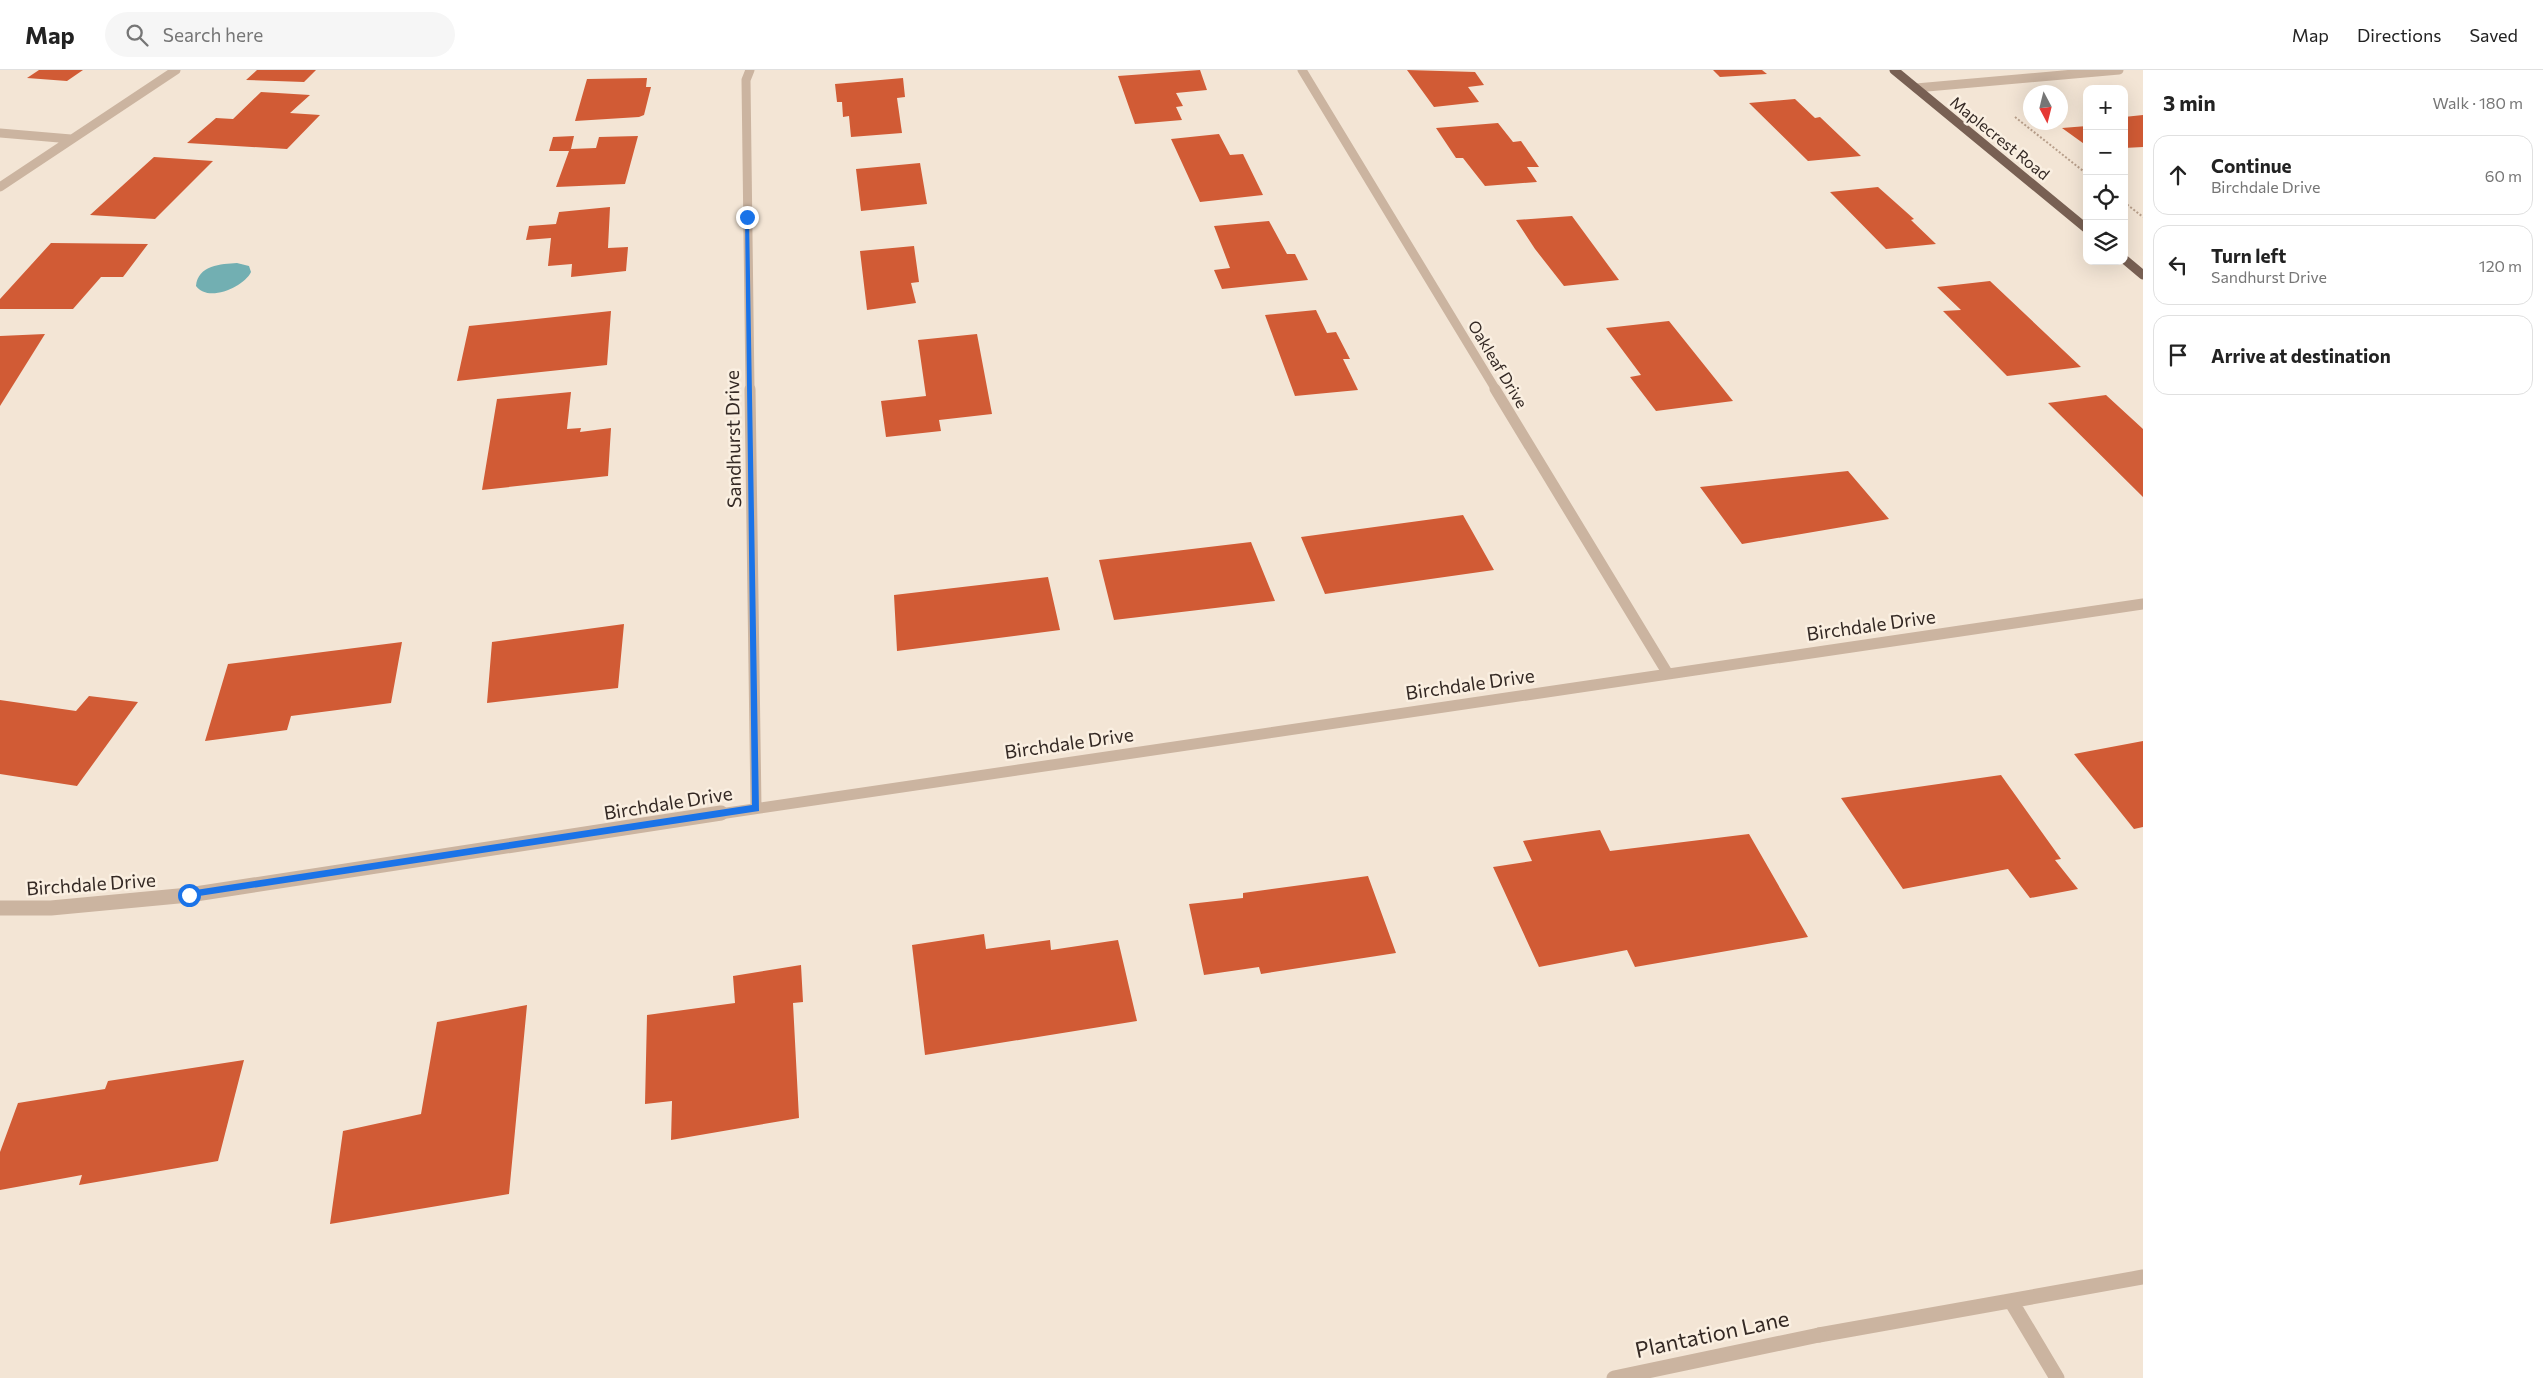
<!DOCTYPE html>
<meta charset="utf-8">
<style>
body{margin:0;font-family:Commissioner,sans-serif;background:#f6f6f6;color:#222}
.controls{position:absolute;right:15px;top:15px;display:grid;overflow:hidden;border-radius:10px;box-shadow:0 5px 20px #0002}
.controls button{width:45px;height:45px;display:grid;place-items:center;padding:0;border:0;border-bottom:1px solid #e0e0e0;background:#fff;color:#222;font:25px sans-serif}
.compass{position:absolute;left:2023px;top:15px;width:45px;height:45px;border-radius:50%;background:#fff;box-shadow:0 5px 20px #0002;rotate:173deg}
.stop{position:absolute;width:15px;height:15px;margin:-11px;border:4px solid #1a73e8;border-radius:50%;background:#fff}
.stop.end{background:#1a73e8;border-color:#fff;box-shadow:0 1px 5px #0008}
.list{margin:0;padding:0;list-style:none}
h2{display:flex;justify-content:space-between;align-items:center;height:65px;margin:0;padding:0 20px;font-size:21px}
h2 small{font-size:16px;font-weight:400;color:#767676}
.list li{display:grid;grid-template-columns:32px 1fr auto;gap:15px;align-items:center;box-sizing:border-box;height:80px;margin:0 10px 10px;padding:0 10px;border:1px solid #e0e0e0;border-radius:15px}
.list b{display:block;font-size:19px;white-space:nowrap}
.list p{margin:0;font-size:16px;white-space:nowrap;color:#767676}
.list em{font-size:16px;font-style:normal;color:#767676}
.icon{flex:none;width:28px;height:28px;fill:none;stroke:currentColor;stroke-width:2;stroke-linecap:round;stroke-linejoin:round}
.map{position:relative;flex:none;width:2143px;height:1308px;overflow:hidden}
header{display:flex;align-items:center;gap:30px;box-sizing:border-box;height:70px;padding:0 25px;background:#fff;border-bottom:1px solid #e0e0e0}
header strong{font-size:24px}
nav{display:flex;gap:28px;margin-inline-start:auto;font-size:18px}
.search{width:350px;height:45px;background:#f6f6f6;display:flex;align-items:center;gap:12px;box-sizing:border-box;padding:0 18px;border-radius:28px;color:#767676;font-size:19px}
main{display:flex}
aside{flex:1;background:#fff}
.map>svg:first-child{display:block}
.water{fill:#72afb2}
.building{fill:#d15b35}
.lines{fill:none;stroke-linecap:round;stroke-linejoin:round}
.path{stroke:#b79e8a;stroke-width:2;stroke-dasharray:2 2;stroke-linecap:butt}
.lane{stroke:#cbb4a0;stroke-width:15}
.street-far2{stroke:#cbb4a0;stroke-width:9}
.street-far1{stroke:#cbb4a0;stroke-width:11}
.street{stroke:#cbb4a0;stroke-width:15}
.primary{stroke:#786053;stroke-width:9}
.route{fill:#1a73e8}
.labels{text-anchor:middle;stroke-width:5;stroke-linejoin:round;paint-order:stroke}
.far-street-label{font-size:16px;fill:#342924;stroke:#faefe1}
.street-label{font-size:19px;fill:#342924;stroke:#faefe1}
.near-street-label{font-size:22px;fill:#342924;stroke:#faefe1}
</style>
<header>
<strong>Map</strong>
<div class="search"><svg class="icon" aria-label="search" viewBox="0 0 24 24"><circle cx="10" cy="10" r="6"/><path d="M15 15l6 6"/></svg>Search here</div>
<nav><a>Map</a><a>Directions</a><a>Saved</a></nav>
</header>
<main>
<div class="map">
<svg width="2143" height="1308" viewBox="0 0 2143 1308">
<rect width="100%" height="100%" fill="#f3e5d5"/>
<path class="water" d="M 237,193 L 249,196 L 251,202 C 244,217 208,233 196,216 C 198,195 221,194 237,193 Z"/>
<path class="building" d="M 39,0 L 83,0 L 67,11 L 27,8 Z
M 257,0 L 316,0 L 304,12 L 246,10 Z
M 1200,0 L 1207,20 L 1176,23 L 1183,36 L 1176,37 L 1182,50 L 1135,54 L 1118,6 Z
M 1407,0 L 1475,2 L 1484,15 L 1468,17 L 1479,32 L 1434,37 Z
M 1713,0 L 1762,0 L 1767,4 L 1720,7 Z
M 647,8 L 646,17 L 651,17 L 644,45 L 639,47 L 575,51 L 587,9 Z
M 903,8 L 905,27 L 897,28 L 902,63 L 851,67 L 849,46 L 843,47 L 842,32 L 837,32 L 835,14 Z
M 261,22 L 310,25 L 290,43 L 320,45 L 287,79 L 187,73 L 216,48 L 233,49 Z
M 1795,29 L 1815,48 L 1820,47 L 1861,86 L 1808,91 L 1749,33 Z
M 2143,45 L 2143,77 L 2124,78 L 2124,47 Z
M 1498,53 L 1513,72 L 1521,71 L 1539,97 L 1527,97 L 1537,112 L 1485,116 L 1463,88 L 1456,88 L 1436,58 Z
M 2087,56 L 2087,76 L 2062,58 Z
M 1219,64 L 1230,85 L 1243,84 L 1263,125 L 1200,132 L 1171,69 Z
M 574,66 L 571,79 L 596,78 L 599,67 L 638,66 L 625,114 L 556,117 L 569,81 L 549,81 L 553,67 Z
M 154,87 L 213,91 L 155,149 L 90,145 Z
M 920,93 L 927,134 L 861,141 L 856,99 Z
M 1878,117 L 1914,149 L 1911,150 L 1936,174 L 1886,179 L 1830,122 Z
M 610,137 L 608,178 L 628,177 L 626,201 L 571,207 L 572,194 L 548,196 L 551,168 L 526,170 L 529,156 L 556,154 L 559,142 Z
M 1572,146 L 1619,210 L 1564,216 L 1535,179 L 1516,150 Z
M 1269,151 L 1287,184 L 1295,184 L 1308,210 L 1222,219 L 1214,200 L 1230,198 L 1214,156 Z
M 51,173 L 148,174 L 123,207 L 101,207 L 73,239 L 0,239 L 0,229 Z
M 914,176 L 919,212 L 911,213 L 916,233 L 867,240 L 860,181 Z
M 1990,211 L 2081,297 L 2007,306 L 1943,241 L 1961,240 L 1937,217 Z
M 1316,240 L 1327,263 L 1336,262 L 1350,289 L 1343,289 L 1358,320 L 1295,326 L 1265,245 Z
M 611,241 L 607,295 L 457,311 L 469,256 Z
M 1669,251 L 1733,331 L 1656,341 L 1630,307 L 1641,305 L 1606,258 Z
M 45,264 L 0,336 L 0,266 Z
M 977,264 L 992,344 L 939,350 L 941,361 L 886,367 L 881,331 L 926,326 L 918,270 Z
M 571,322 L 567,359 L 581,358 L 580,362 L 611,358 L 608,406 L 482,420 L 497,329 Z
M 2106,325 L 2143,359 L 2143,427 L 2048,333 Z
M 1848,401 L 1889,449 L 1742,474 L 1700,417 Z
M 1463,445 L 1494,500 L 1325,524 L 1301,467 Z
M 1251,472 L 1275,531 L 1114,550 L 1099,490 Z
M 1048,507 L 1060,560 L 897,581 L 894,525 Z
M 624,554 L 618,618 L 487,633 L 492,572 Z
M 402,572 L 391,633 L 291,646 L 287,660 L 205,671 L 228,594 Z
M 89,626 L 138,632 L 77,716 L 0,704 L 0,630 L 76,641 Z
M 2143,671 L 2143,757 L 2134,759 L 2074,684 Z
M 2001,705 L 2061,789 L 2055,790 L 2078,819 L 2030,828 L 2008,799 L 1903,819 L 1841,728 Z
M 1600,760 L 1610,781 L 1749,764 L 1808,867 L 1635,897 L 1627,880 L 1539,897 L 1493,797 L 1532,791 L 1523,771 Z
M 1368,806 L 1396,883 L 1261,904 L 1259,897 L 1204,905 L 1189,834 L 1243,828 L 1243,823 Z
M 984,864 L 986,879 L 1050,870 L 1051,880 L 1118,870 L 1137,951 L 925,985 L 912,875 Z
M 801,895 L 803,932 L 793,933 L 799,1048 L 671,1070 L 672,1031 L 645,1034 L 647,945 L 735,933 L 733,906 Z
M 527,935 L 509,1124 L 330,1154 L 343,1061 L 421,1044 L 437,952 Z
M 244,990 L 218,1091 L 79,1115 L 82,1105 L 0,1120 L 0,1082 L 18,1033 L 105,1019 L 108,1011 Z"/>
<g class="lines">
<path class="path" d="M 2015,47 L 2087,104
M 2124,132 L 2143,147"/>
<path class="lane" d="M 2011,1231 L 2057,1308
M 1819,1265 L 2143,1207"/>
<path class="street-far2" d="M 750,0 L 746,10 L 750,320
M 1302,0 L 1496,320
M 1916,18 L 2119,0
M 0,63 L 71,69
M 0,117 L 176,0"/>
<path class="street-far1" d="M 750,319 L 756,738
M 1495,319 L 1668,604
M 713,745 L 2143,534"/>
<path class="street" d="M 0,838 L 51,838 L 189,825 L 721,743
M 1614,1308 L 1819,1265"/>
<path class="primary" d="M 1894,0 L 2087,159
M 2124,189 L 2143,205"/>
</g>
<path class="route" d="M 745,146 L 749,147 L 759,741 L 186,828 L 186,822 L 189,821 L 752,735 Z"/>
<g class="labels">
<g class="far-street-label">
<text transform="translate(2000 68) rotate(39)" y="6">Maplecrest Road</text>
<text transform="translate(1498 294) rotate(59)" y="6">Oakleaf Drive</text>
</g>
<g class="street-label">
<text transform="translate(733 369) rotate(-91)" y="7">Sandhurst Drive</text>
<text transform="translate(1871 555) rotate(-8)" y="7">Birchdale Drive</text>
<text transform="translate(1470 614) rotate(-8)" y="7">Birchdale Drive</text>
<text transform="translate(1069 673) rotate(-8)" y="7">Birchdale Drive</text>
<text transform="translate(668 733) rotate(-9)" y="7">Birchdale Drive</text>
<text transform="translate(91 814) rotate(-4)" y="7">Birchdale Drive</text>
</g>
<g class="near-street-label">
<text transform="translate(1712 1264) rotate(-12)" y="8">Plantation Lane</text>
</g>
</g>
</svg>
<div class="controls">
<button>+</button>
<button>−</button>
<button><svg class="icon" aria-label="locate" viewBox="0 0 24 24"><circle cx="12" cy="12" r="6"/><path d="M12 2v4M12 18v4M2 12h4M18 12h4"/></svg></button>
<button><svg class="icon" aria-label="layers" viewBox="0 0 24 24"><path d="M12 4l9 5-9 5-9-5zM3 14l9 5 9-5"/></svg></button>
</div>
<svg class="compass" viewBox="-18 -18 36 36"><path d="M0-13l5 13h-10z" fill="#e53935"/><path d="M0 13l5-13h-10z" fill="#767676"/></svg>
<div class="stop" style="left:189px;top:825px"></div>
<div class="stop end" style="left:747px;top:147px"></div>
</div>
<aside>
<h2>3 min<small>Walk · 180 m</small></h2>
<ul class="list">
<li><svg class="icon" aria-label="ahead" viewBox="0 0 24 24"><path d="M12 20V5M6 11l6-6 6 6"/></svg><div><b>Continue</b><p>Birchdale Drive</p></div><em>60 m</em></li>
<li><svg class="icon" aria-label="left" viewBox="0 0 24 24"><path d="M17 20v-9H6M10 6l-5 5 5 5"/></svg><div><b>Turn left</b><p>Sandhurst Drive</p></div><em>120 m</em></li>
<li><svg class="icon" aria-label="arrive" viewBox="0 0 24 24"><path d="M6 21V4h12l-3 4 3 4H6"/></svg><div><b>Arrive at destination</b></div></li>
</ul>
</aside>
</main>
